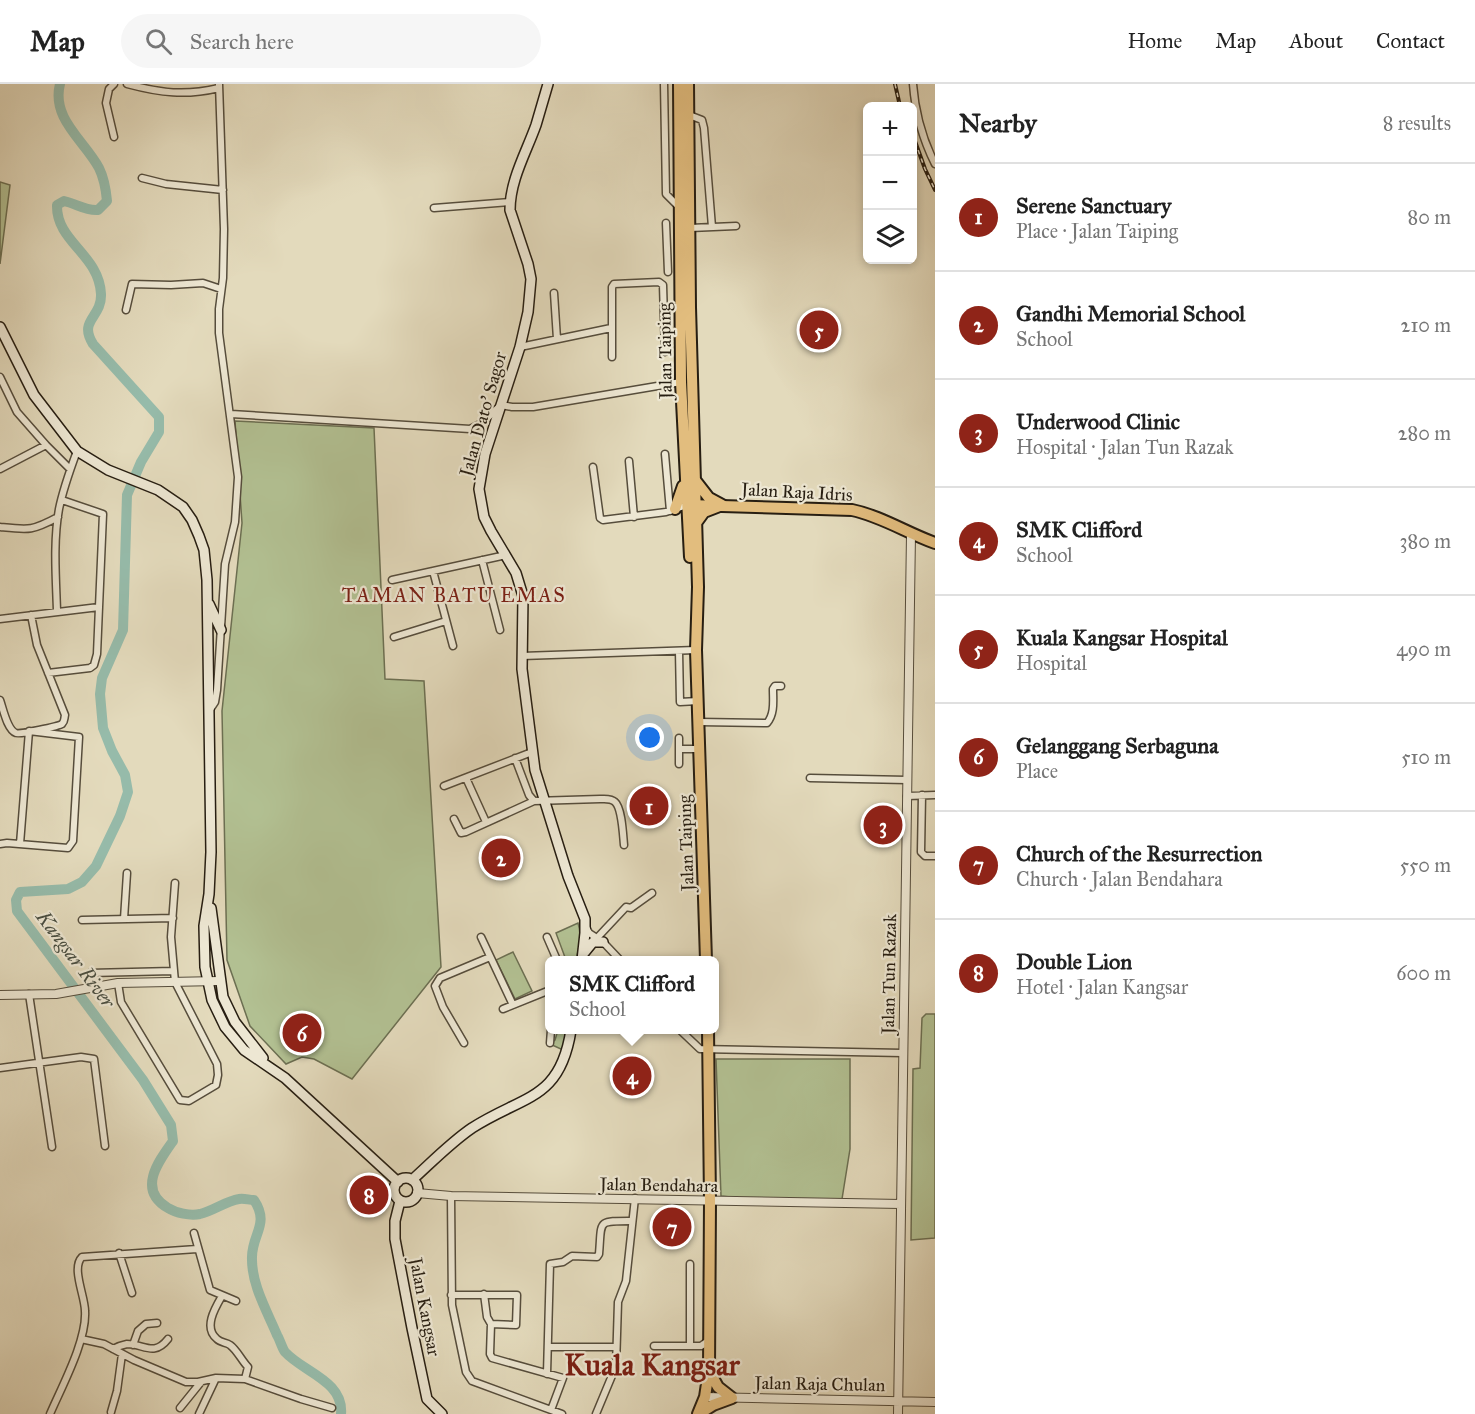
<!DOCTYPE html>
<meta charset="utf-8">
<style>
body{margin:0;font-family:"IM FELL Great Primer",serif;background:#f6f6f6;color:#222}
.controls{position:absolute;right:18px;top:18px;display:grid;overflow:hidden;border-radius:9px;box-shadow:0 3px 9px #0003}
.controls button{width:54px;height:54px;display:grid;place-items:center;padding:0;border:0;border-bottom:2px solid #e0e0e0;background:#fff;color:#222;font:30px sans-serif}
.you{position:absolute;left:650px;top:654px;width:21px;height:21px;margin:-15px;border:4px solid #fff;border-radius:50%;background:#1a73e8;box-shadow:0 0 0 9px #1a73e833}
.badge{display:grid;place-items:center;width:39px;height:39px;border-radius:50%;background:#8f2418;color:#fff;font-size:20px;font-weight:700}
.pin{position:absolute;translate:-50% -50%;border:3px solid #fff;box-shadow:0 2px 6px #0006}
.popup{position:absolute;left:545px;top:872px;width:174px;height:78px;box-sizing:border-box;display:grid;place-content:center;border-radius:9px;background:#fff;filter:drop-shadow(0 2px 4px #0005);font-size:20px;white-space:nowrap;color:#767676}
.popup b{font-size:22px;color:#222}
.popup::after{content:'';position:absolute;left:50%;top:100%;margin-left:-12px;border:12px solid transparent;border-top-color:#fff}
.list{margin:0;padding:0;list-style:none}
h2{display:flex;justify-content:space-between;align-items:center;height:78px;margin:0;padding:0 24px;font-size:26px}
h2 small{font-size:20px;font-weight:400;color:#767676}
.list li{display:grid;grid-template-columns:39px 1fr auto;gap:18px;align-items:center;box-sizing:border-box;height:108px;padding:0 24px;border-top:2px solid #e0e0e0}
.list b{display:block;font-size:22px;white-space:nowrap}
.list p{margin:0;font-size:20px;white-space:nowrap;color:#767676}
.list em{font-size:20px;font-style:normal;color:#767676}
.icon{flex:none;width:33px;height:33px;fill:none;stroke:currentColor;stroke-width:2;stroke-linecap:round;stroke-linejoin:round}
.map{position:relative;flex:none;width:935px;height:1330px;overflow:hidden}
header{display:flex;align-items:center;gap:36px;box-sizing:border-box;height:84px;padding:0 30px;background:#fff;border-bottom:2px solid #e0e0e0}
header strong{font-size:28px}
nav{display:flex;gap:33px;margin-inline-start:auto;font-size:21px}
.search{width:420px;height:54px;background:#f6f6f6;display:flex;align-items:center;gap:15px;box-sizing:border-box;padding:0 21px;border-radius:33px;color:#767676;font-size:22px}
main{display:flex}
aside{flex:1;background:#fff}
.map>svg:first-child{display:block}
.green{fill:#b2c092;stroke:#6c6f52;stroke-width:1.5}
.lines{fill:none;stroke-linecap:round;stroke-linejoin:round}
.river{stroke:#96bbaa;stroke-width:10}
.minor-casing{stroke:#564d3c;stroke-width:9}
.tertiary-casing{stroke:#564d3c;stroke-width:10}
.secondary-casing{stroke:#271e12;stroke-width:12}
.primary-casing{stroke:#271e12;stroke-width:14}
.trunk-casing{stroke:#271e12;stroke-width:14}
.minor{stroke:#ede7d3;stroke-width:6}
.tertiary{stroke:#ede7d3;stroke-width:8}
.secondary{stroke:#ede7d3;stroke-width:9}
.primary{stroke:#e2bd7e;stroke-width:10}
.trunk{stroke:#e2bd7e;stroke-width:10}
.rail-casing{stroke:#271e12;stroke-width:4}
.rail{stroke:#ede7d3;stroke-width:1.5;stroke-dasharray:4.5;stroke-linecap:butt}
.labels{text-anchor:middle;stroke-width:4.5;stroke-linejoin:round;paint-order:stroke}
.street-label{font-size:18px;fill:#271e12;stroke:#ede7d3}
.neighbourhood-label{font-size:20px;letter-spacing:1.5px;fill:#7a1f14;stroke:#ede7d3}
.water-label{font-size:20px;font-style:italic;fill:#484d40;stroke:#ede7d3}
.town-label{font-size:30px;font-weight:bold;fill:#7a1f14;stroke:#ede7d3}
</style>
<header>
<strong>Map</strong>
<div class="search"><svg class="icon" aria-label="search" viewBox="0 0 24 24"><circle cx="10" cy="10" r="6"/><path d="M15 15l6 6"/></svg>Search here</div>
<nav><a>Home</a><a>Map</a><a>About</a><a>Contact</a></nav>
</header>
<main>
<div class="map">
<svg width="935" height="1330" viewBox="0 0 935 1330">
<rect width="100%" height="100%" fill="#e3dabc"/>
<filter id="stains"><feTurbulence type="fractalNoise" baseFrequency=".00333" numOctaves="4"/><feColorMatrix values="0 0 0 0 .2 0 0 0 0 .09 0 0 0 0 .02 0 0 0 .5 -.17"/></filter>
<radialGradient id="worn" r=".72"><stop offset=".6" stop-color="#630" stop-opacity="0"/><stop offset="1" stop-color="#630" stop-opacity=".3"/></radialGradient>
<path class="green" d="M 0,98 L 10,101 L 0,180 Z
M 235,337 L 374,344 L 385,595 L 424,597 L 441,883 L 352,995 L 314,975 L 302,973 L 286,980 L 250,942 L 227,876 L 222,627 L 242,439 Z
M 578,839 C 582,851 579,864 576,876 L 566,876 L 556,849 Z
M 513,868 L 532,907 L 515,915 L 496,876 Z
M 926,930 L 935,930 L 935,1154 L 911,1156 L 913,985 L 920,984 L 922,934 Z
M 558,946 L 567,946 L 563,966 L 550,960 L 555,956 Z
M 716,975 L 850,975 L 850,1065 L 842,1115 L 749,1115 L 721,1112 Z"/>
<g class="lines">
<path class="river" d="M 60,0 C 51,35 85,57 99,84 C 104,94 106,106 107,117 L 98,126 C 85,127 77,120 64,117 L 57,121 C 56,158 99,170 101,210 C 102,234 78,236 93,260 L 159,333 L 159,348 L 141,378 L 127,411 L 123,546 L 102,594 L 100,610 L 103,644 L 112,667 L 125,691 L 128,708 L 120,732 L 96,782 L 82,798 L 68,805 L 20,808 L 16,816 L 17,827 L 143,996 L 171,1041 L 173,1057 C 158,1078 137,1106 168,1124 C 176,1129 190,1132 200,1130 C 213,1127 226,1117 239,1115 C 244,1114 249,1116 254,1116 C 270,1140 252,1150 252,1173 C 251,1200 267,1227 277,1251 C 280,1256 282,1264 285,1268 C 303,1288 344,1297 341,1330"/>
<defs>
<path id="minor" d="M 114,0 L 109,5 L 106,19 L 114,53
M 127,0 C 161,9 185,12 219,4
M 664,0 L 666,110 L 680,124
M 913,0 C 915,27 923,56 935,80
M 689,31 L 702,36 L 704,44 L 712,143
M 142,94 L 166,100 L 223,106
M 434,124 L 510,118
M 666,139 L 668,188
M 690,144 L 736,142
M 554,209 L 557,255
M 126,226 L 132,200 L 171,201 L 203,199 L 221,205
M 520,263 L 611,244
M 612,273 L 612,203 L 614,200 L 659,198 L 663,201 L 665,268
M 0,293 L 17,328 L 46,361 L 0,385
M 231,330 L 470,345 L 482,339 L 501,321 L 512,323 L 533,323 L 681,298
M 46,361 L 70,385
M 665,370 L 670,427
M 629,377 L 634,433
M 593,383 L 600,434 L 603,436 L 666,428 L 687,421
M 0,443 C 29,446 32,447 58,433
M 482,476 L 500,546
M 433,487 L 453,562
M 392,496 L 506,471
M 57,527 C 56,494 53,458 59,425 C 63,405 70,386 77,367
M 0,535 L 99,523 L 103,430 L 62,416
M 394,553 L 446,537
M 679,567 L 680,618 L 698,617
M 522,572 L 696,566
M 48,589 L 90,584 L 94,581 L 97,570 L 99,523
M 0,616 C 3,624 7,646 16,649 C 19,651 59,642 62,640 C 65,637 64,635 65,631 L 37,561 L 31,531
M 209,627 L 215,618 L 217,606 L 225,480 L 235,438 L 238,393 L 219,249 L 219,225 L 223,194 L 224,145 L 219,0
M 699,638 L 767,639 C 775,630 773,616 773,605 L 775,602 L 781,602
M 679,654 L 679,680
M 679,665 L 699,665
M 515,674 L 529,711 L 534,717 L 600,715 C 605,715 611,714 615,718 C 622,724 623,751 624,761
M 466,694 L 486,738
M 810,694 L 907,696
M 444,702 L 532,668
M 922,711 L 921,768 L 925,772 L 935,772
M 907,712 L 935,711
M 454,735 L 461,749 L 466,748 L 534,717
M 0,760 L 7,759 L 68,764 L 73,757 L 79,653 L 29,647 L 20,760
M 124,835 L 127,789
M 82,836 L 173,834
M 586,843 L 589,849 L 603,858 L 620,876
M 481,853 L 513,921
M 547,853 L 557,876
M 597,854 L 626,823 L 631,824 L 652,809
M 90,889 L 173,887
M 118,899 L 121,918 L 180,1016 L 189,1017 L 216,1001 L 218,991 L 217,980 L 175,898 L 171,853 L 175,799
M 29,910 L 52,1063
M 503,925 L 550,906
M 680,946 L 700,965 L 903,969
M 464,959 L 443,923 L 435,902 L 440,894 L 490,873
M 550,959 L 551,946
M 0,984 L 81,973 L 94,975 L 105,1062
M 451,1112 L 452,1221 L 466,1288 L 472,1297 L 562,1330
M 194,1149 L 210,1206 L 236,1217
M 119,1169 L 132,1209
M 690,1180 L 690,1262
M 451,1211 L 517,1211 L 516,1241 L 491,1240 L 487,1233 L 484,1210
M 222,1212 C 215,1224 203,1244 217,1255 C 221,1259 226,1258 230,1261 C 237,1266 242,1277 248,1283 L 245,1295
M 491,1240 L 490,1270 L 492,1274 L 563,1294 L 551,1326
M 81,1255 L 104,1260 L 134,1276 L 186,1298 L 198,1298 L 216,1294 L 245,1295 L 301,1315 L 332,1324
M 133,1261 L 138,1247 L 146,1240 L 157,1239
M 654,1262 L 701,1262 L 708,1257
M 549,1263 L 616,1263
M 113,1265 C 117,1263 122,1261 127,1260 C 144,1260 154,1273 168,1255
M 547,1290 L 550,1180 L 563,1178 L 572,1172 L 597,1173 L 599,1170 C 602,1136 596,1137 632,1137
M 180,1324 L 201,1298
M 111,1328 L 117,1307 L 122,1270
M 50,1330 C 62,1302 87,1256 85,1227 C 85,1212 71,1184 82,1173 L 197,1165
M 199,1330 L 216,1294
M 596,1330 L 616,1282 L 618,1218 L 626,1197 L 635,1114"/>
<path id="tertiary" d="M 0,911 L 56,910 L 118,899 L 219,897
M 417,1109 L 451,1112 L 901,1120
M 705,1313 L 935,1318
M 898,1330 L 911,450"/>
<path id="secondary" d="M 548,0 C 544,14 540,27 536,41 C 526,69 510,96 510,126 L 528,180 L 531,195 L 528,228 L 520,263 L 485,370 L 479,405 L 484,433 L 491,447 L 516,489 L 523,512 L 522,585 L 535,686 L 568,792 L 585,835 L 585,849 L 582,876
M 0,243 L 34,311 L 77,367 L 108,386 L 158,406 L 183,423 L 192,436 L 199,452 L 204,466 L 207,496 L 211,768 L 209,810 L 204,842 L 205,883 L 212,916 L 225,943 L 244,966 L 285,994 L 398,1098
M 209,520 L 221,546
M 211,824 L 223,913 L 235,938 L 263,974
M 584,869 L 593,858 L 603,858
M394 1106a12 12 0 1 1 24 0a12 12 0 1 1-24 0Z
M 412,1096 C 431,1079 450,1059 472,1044 C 523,1011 560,1017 571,946
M 400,1117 L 395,1137 L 395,1155 L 412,1244 L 427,1315 L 442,1330"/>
<path id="primary" d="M 688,421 L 852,426 C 881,432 907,449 935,459"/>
<path id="trunk" d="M 679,0 L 681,298 L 690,473
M 688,0 L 690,223 L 698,503 L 696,566 L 706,876
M 695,396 L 709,414 L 722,421
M 675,425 L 683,402
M 696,439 L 704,428 L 722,421
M 709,1287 L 718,1303 L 732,1314
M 698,1330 L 705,1313 L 709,1286 L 710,1117 L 708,946
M 699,1330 L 713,1321 L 732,1314"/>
</defs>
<use href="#minor" class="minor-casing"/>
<use href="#tertiary" class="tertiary-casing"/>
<use href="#secondary" class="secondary-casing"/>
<use href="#primary" class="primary-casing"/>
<use href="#trunk" class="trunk-casing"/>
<use href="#minor" class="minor"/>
<use href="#tertiary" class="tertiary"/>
<use href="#secondary" class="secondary"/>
<use href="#primary" class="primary"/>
<use href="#trunk" class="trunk"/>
<defs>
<path id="rail" d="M 895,0 L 900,22
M 912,49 L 925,85 L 935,106"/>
</defs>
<use href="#rail" class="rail-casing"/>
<use href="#rail" class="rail"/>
</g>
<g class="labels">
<g class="street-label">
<text transform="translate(665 267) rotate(-91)" y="6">Jalan Taiping</text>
<text transform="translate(483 330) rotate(-74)" y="6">Jalan Dato' Sagor</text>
<text transform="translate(797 408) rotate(3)" y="6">Jalan Raja Idris</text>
<text transform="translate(686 759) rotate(-92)" y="6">Jalan Taiping</text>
<text transform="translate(889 890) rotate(-89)" y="6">Jalan Tun Razak</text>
<text transform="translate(659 1101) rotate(1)" y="6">Jalan Bendahara</text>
<text transform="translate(425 1223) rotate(79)" y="6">Jalan Kangsar</text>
<text transform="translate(820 1300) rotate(1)" y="6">Jalan Raja Chulan</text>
</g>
<g class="neighbourhood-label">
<text x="454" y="518">TAMAN BATU EMAS</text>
</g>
<g class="water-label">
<text transform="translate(76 875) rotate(53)" y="7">Kangsar River</text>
</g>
<g class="town-label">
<text x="652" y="1291">Kuala Kangsar</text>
</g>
</g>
<rect width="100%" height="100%" filter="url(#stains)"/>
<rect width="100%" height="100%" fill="url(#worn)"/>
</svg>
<div class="controls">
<button>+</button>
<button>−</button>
<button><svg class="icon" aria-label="layers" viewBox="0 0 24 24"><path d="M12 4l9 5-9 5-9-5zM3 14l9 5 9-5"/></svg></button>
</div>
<div class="you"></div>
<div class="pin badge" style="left:649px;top:722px">1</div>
<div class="pin badge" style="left:501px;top:774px">2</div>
<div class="pin badge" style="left:883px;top:741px">3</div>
<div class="pin badge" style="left:632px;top:992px">4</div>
<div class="popup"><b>SMK Clifford</b>School</div>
<div class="pin badge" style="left:819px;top:246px">5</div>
<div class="pin badge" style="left:302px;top:949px">6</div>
<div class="pin badge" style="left:672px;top:1143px">7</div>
<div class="pin badge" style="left:369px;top:1111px">8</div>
</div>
<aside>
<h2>Nearby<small>8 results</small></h2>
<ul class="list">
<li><span class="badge">1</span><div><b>Serene Sanctuary</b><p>Place · Jalan Taiping</p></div><em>80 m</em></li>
<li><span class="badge">2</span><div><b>Gandhi Memorial School</b><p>School</p></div><em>210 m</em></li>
<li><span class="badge">3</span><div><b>Underwood Clinic</b><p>Hospital · Jalan Tun Razak</p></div><em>280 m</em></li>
<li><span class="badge">4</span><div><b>SMK Clifford</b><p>School</p></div><em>380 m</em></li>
<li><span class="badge">5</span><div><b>Kuala Kangsar Hospital</b><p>Hospital</p></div><em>490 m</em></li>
<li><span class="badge">6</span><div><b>Gelanggang Serbaguna</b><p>Place</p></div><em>510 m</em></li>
<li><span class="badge">7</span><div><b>Church of the Resurrection</b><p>Church · Jalan Bendahara</p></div><em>550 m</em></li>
<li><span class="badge">8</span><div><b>Double Lion</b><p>Hotel · Jalan Kangsar</p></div><em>600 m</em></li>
</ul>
</aside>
</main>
